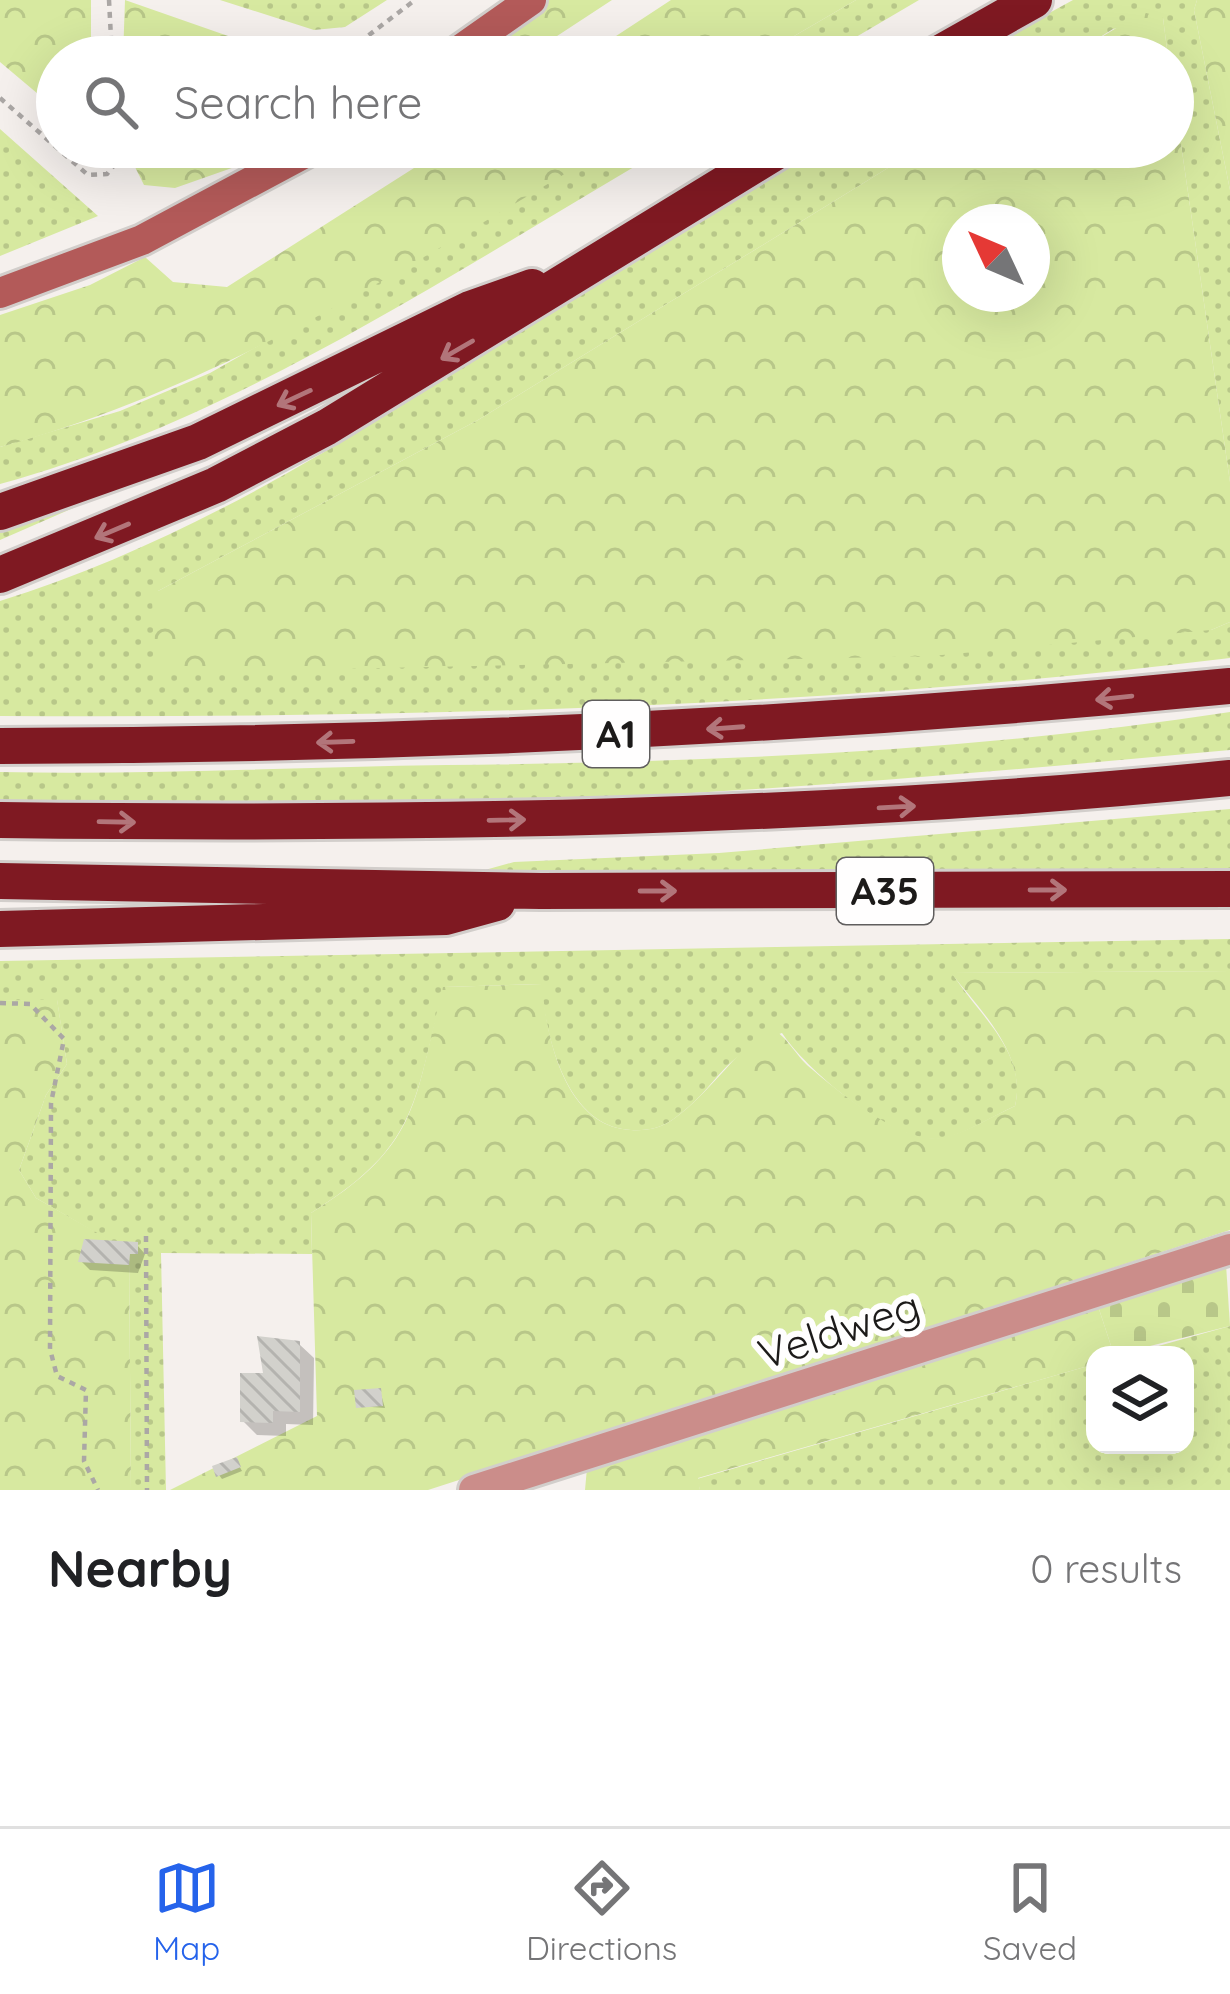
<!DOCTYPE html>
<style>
body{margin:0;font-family:Quicksand,sans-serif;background:#f6f6f6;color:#202124}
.controls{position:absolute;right:36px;bottom:36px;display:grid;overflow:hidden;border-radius:24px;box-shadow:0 12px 48px #0002}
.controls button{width:108px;height:108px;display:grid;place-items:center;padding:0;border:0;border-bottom:3px solid #e0e0e0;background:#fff;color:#202124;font:60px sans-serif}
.compass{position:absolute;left:942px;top:204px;width:108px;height:108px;border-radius:50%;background:#fff;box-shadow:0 12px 48px #0002;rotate:314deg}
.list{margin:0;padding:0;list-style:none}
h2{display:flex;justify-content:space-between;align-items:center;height:156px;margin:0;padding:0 48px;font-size:51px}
h2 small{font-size:39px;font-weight:400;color:#757577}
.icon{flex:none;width:66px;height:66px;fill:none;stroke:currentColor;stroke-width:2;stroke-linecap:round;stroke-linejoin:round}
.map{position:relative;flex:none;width:1230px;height:1490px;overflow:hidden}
.search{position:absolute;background:#fff;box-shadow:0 12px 48px #0002;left:36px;right:36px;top:36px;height:132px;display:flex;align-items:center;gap:30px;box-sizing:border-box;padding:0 42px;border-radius:66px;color:#757577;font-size:45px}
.sheet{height:336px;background:#fff}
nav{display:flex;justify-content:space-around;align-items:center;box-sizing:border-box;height:168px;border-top:3px solid #e0e0e0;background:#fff;font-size:33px;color:#757577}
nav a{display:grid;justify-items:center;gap:6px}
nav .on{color:#2563eb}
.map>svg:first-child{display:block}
.grass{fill:url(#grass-dots)}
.forest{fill:url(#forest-crowns);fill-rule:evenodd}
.cemetery{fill:url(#cemetery-stones)}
.shadow{fill:#0003}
.building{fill:url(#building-back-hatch)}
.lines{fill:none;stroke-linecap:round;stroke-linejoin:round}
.minor-casing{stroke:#d2cecb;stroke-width:36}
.secondary-casing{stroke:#d2cecb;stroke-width:36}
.motorway-casing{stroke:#d2cecb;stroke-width:42}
.path{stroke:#aba7a5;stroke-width:4.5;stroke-dasharray:6 6;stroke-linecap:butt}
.minor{stroke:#cb8d8a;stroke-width:30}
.secondary{stroke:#b35a59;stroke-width:30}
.motorway{stroke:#7f1922;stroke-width:36}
.oneway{stroke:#b2757a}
.labels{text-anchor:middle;stroke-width:12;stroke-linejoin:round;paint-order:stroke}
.shield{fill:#fffefe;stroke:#605e5e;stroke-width:3}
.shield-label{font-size:39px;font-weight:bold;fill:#1c1a19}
.street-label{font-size:42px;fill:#1c1a19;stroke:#fffefe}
</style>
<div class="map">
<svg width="1230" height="1490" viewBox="0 0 1230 1490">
<defs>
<pattern id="grass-dots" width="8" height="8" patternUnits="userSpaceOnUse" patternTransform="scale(3)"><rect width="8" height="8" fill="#d7e9a0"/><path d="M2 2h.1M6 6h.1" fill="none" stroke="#b8c789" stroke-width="1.8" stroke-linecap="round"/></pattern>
<pattern id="forest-crowns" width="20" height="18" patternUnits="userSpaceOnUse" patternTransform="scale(3)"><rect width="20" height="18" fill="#d7e9a0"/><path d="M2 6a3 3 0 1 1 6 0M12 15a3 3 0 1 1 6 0" fill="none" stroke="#b8c789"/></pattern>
<pattern id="cemetery-stones" width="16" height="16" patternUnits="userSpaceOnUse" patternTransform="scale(3)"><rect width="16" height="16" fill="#d7e9a0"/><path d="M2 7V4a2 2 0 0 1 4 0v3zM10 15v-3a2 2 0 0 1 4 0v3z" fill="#b8c789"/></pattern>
<pattern id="building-back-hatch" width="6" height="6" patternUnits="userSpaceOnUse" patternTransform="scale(3)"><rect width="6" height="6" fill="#d2d1cc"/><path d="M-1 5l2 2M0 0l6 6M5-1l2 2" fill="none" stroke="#b4b3af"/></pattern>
</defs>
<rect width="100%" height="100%" fill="#f5f0ed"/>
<path class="grass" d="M 220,0 L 387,0 L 345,27 L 314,30 Z
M 856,0 L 919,0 L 822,57 L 758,57 Z
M 1073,0 L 1197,0 L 1194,10 L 1230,190 L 1230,482 L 1173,89 L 1173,57 L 1168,57 L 1163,18 L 1113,29 L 1068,57 L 969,57 Z
M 0,129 L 98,216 L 0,256 Z
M 610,147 L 668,147 C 458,269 236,420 0,484 L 0,447 L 120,411 L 210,373 Z
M 814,147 L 922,147 L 478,420 L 158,591 L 1211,630 L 1230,622 L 1230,658 C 821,708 412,718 0,716 L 0,601 C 291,511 551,295 814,147 Z
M 247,432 L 0,540 L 0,520 Z
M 1230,712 L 1230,750 C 821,788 412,821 0,803 L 0,772 C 150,775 298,767 447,765 C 709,762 971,752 1230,712 Z
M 1230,809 L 1230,874 L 485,870 L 514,862 L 719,853 Z
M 1230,939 L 1230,971 L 952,973 C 978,1015 1028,1052 1015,1106 C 993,1116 968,1132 945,1138 C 898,1149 806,1070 782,1033 C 720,1055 721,1084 675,1118 C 662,1128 647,1131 631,1130 C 566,1127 546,1037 541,984 L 444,987 C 413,1103 420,1145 311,1213 L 312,1254 L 161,1253 L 166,1490 L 131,1490 L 129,1252 L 36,1198 L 19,1170 L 46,1095 L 67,1064 L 57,1000 L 0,1001 L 0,961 Z
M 1230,1326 L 1230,1490 L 700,1490 L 697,1479 L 1095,1364 L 1095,1445 L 1185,1445 L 1185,1355 L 1126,1355 Z"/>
<path class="forest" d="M 0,0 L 91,0 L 91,57 L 57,57 L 57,110 L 0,62 Z
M 125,0 L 288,57 L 123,57 Z
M 549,0 L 612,0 L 525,57 L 399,57 L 479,47 Z
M 671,0 L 856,0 L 758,57 L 584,57 Z
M 1197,0 L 1230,0 L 1230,190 L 1194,10 Z
M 1143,12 L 1163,18 L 1168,57 L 1068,57 Z
M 1173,89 L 1230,482 L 1230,622 L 1211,630 L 931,656 L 157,673 L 152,601 L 158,591 L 478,420 L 922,147 L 1173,147 ZM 960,222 L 1032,222 L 1032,294 L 960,294 Z
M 125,147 L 292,147 L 175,188 L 144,185 Z
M 447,147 L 610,147 C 415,262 221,387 0,447 L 0,315 L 90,285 L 145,257 L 173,282 L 227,287 Z
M 1230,971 L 1230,1230 L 428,1490 L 170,1490 L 317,1416 L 311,1213 C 421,1145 413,1104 443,987 L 542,984 C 546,1037 565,1127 631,1130 C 647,1131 662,1128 675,1118 C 710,1092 735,1054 768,1026 C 786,1035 793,1051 807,1065 C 836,1090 906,1148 946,1137 C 969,1131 993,1116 1015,1106 C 1027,1055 981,1011 951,973 Z
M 57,999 L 67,1064 L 46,1095 L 19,1170 L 36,1198 L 129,1251 L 131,1490 L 0,1490 L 0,1001 Z
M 1098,1306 L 1114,1355 L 1095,1355 L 1095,1364 L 698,1478 L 700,1490 L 585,1490 L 587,1468 Z"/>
<path class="cemetery" d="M 1226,1264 L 1230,1326 L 1114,1355 L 1098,1306 Z"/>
<path class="shadow" d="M 137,1245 L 145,1254 L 138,1273 L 90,1270 L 81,1261 Z
M 299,1344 L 314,1358 L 313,1425 L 286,1424 L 286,1436 L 257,1435 L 243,1421 L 266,1376 Z
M 380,1391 L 385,1408 L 359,1406 Z
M 236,1460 L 242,1471 L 222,1479 L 219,1475 Z"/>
<path class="building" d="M 84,1239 L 138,1242 L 138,1254 L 130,1254 L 129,1265 L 78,1262 Z
M 257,1336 L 300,1341 L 300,1412 L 273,1411 L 273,1423 L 240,1422 L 240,1373 L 263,1373 Z
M 381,1388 L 383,1406 L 356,1408 L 354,1390 Z
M 237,1457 L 241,1467 L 216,1477 L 212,1466 Z"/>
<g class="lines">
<defs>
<path id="minor" d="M 474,1490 L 1230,1249"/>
<path id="secondary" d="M 450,57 L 531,0
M 0,293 L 142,240 L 316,147"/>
<path id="motorway" d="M 933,57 L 1034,0
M 0,512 L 198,442 L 470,309 L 532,287
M 0,575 L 216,485 L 327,427 L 784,147
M 0,746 C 412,745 820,726 1230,686
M 0,820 C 411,825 821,819 1230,778
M 0,881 L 541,891 L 1230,889
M 0,929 L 446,917 L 497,903"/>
</defs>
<use href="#minor" class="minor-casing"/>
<use href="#secondary" class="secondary-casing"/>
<use href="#motorway" class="motorway-casing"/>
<path class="path" d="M 109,0 L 112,57
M 340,57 L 415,0
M 0,98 L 88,175 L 107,174 L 119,159
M 118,147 L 119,159
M 119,159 L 179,147
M 0,1003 L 30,1004 L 64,1039 L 51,1103 L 50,1349 L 57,1376 L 86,1390 L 84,1461 L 98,1490
M 146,1236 L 147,1490"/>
<use href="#minor" class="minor"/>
<use href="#secondary" class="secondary"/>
<use href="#motorway" class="motorway"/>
</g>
<defs><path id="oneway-shaft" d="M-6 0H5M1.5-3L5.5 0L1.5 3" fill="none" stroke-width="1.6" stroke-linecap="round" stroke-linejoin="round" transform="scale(3)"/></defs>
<g class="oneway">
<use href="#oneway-shaft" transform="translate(457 350) rotate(150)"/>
<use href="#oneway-shaft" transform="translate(294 398) rotate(155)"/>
<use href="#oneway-shaft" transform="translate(112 531) rotate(157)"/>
<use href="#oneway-shaft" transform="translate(1114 698) rotate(174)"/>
<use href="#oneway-shaft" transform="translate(725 728) rotate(176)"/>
<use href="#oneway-shaft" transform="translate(335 742) rotate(178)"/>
<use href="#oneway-shaft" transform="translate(897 807) rotate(-3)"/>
<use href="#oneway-shaft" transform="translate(507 820) rotate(-1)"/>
<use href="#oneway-shaft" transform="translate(117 822) rotate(1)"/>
<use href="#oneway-shaft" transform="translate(1048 890)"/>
<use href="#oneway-shaft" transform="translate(658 891)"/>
</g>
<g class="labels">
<g class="shield">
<rect x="583" y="701" width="66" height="66" rx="9"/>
<rect x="837" y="858" width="96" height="66" rx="9"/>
</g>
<g class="shield-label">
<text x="616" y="748">A1</text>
<text x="885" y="905">A35</text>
</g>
<g class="street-label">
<text transform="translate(839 1330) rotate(-18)" y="15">Veldweg</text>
</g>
</g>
</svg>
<div class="controls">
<button><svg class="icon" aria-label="layers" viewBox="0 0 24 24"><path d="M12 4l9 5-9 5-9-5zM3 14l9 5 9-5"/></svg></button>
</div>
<svg class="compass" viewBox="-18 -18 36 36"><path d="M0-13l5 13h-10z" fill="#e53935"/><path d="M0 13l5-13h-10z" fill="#757577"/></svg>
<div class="search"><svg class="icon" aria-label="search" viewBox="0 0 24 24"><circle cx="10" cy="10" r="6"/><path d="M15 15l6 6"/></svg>Search here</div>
</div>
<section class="sheet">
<h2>Nearby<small>0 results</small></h2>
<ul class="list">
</ul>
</section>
<nav>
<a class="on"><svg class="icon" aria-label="map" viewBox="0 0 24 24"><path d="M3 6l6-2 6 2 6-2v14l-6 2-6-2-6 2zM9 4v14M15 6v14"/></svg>Map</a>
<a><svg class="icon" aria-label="directions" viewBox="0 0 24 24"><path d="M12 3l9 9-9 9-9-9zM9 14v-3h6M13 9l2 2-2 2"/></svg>Directions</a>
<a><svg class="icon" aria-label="saved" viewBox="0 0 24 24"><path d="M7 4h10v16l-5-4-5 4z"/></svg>Saved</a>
</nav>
